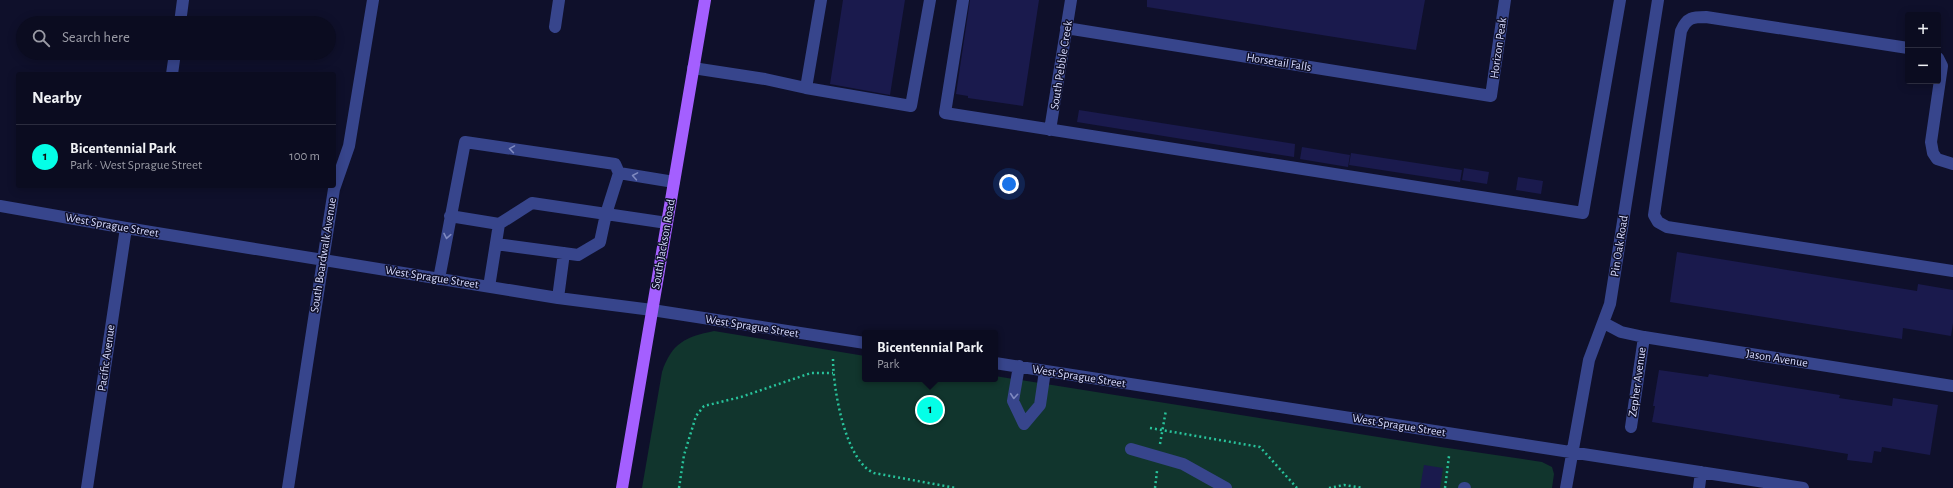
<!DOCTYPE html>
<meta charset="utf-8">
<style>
body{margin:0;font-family:"Alegreya Sans",sans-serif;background:#191a2d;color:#f1f3f6}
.controls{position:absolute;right:12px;top:12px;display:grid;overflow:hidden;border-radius:4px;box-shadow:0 2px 10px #0003}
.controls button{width:36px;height:36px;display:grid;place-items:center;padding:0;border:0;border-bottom:1px solid #2b2c3e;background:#0b0c20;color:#f1f3f6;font:20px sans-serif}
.you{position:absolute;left:1009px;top:184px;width:14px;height:14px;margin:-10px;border:3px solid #fff;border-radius:50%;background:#1a73e8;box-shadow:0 0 0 6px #1a73e833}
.badge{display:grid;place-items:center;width:26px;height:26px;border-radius:50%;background:#04ffe7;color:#111;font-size:13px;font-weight:700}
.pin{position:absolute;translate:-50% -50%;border:2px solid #fff;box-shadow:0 1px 4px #0006}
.popup{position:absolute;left:862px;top:330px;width:136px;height:52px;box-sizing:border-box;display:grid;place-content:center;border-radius:4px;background:#0b0c20;filter:drop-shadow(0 1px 3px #0005);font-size:13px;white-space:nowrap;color:#9a9ba5}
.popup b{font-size:15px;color:#f1f3f6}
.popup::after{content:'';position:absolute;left:50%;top:100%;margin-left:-8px;border:8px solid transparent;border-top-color:#0b0c20}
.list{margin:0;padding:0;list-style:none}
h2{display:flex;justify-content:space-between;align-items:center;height:52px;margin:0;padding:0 16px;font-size:17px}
h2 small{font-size:13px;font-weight:400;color:#9a9ba5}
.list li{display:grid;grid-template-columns:26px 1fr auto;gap:12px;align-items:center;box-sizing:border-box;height:64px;padding:0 16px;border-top:1px solid #2b2c3e}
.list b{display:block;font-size:15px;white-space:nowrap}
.list p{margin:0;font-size:13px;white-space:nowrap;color:#9a9ba5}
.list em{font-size:13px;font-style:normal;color:#9a9ba5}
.icon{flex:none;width:22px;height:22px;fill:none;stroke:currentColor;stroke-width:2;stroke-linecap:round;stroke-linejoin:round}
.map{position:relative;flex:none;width:1953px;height:488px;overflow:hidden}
.search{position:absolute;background:#0b0c20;box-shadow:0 2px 10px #0003;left:16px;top:16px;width:320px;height:44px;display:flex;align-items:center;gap:10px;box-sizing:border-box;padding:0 14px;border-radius:22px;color:#9a9ba5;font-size:15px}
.panel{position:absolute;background:#0b0c20;box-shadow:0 2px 10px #0003;left:16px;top:72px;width:320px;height:116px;border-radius:4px}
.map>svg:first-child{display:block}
.green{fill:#11352d}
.building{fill:#1a1a4d}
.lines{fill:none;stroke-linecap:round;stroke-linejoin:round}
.path{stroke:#28c39b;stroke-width:2.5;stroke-dasharray:2 3;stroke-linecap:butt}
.minor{stroke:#37458c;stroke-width:12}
.major{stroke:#a45fff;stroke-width:12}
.oneway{stroke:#7f89c0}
.labels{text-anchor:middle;stroke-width:3;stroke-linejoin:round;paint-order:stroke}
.street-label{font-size:12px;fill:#d8dcff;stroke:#0f102b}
</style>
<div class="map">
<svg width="1953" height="488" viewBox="0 0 1953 488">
<rect width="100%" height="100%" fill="#0f102b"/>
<path class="green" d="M 714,331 L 865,356 L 865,379 L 995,379 L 995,376 L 1441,447 L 1542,462 L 1552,467 L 1554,474 L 1552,488 L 642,488 L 662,372 C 672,343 685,337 714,331 Z"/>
<path class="building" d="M 843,0 L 905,0 L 890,95 L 830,84 Z
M 970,0 L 1039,0 L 1023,106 L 968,98 L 968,96 L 956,94 Z
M 1147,0 L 1425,0 L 1416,50 L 1147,7 Z
M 1079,110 L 1295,144 L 1294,157 L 1077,122 Z
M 1302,147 L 1350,155 L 1348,167 L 1300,159 Z
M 1351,153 L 1462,170 L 1460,182 L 1349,165 Z
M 1464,168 L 1489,172 L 1487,184 L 1462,180 Z
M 1518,177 L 1543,181 L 1541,194 L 1516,190 Z
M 1677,252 L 1917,291 L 1918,284 L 1953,290 L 1953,323 L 1951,336 L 1903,328 L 1902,339 L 1670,302 Z
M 1659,370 L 1708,377 L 1709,374 L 1745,380 L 1840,395 L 1839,398 L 1892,406 L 1893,398 L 1938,405 L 1930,455 L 1882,447 L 1881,452 L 1874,451 L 1872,463 L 1847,460 L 1848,454 L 1652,422 L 1655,406 L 1653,406 Z
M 1424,465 L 1443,468 L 1440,488 L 1420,488 Z"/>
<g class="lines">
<path class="path" d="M 833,359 C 833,388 845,461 874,473 L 956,488
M 1150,428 L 1260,447 L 1297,488
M 1160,444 L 1166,410
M 679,488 L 684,455 L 696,416 L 704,406 L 741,397 L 811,373 L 833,373
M 1155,488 L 1157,471
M 1329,488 L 1344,485 L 1363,488
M 1445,488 L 1449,456"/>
<path class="minor" d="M 963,0 L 945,113 L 1583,213 L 1620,0
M 180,23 L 183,0
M 555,27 L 559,0
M 1066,28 L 1491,96 L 1505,0
M 1908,48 L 1706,17 C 1693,17 1687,17 1681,31 L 1654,215 L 1658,222 L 1667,227 L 1953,271
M 1938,58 L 1942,66 L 1931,142 L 1933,153 L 1937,159 L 1953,164
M 693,68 L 765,79 L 806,88 L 821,0
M 172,74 L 175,53
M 806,88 L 911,106 L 930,0
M 1050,130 L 1071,0
M 0,206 L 126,228 L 558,298 L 652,310 L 865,343
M 450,216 L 499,224
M 496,244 L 578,255 L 600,242 L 606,214 L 619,173
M 439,279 L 465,142 L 615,164 L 619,173 L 674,182
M 489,287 L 499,224 L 532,203 L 667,223
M 558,298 L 564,253
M 1604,323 L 1621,332 L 1644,337 L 1953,386
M 995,363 L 1803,488
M 1019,366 L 1013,401 L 1024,424 L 1040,405 L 1045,371
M 1631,427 L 1644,337
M 1131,449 L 1183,464 L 1226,488
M 87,488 L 126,228
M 288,488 L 334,189 L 349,146 L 373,0
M 1464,488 L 1465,488
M 1566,488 L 1589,360 L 1610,304 L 1658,0
M 1699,488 L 1701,472"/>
<path class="major" d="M 622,488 L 705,0"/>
</g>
<defs><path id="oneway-chevron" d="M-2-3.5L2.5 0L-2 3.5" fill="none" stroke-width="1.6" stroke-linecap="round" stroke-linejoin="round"/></defs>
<g class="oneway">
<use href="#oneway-chevron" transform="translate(512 149) rotate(-171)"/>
<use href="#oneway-chevron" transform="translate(635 176) rotate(-170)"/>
<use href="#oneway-chevron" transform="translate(447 236) rotate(101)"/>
<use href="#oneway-chevron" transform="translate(1014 396) rotate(95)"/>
</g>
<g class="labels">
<g class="street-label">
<text transform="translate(1498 48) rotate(-82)" y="4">Horizon Peak</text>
<text transform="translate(1279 62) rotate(9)" y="4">Horsetail Falls</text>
<text transform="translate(1061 65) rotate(-81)" y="4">South Pebble Creek</text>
<text transform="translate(112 225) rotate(10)" y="4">West Sprague Street</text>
<text transform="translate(663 244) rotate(-80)" y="4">South Jackson Road</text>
<text transform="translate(1619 246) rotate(-81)" y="4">Pin Oak Road</text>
<text transform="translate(323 255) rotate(-81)" y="4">South Boardwalk Avenue</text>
<text transform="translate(432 277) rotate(9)" y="4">West Sprague Street</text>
<text transform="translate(752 326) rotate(9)" y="4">West Sprague Street</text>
<text transform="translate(106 358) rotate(-82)" y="4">Pacific Avenue</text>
<text transform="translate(1777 358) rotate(9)" y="4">Jason Avenue</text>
<text transform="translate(1079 376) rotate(9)" y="4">West Sprague Street</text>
<text transform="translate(1637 382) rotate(-82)" y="4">Zepher Avenue</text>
<text transform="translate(1399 425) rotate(9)" y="4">West Sprague Street</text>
</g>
</g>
</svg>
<div class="controls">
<button>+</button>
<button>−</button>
</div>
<div class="you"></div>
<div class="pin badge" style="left:930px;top:410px">1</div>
<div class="popup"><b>Bicentennial Park</b>Park</div>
<div class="search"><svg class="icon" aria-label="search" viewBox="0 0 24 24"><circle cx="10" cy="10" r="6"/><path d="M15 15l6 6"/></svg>Search here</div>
<section class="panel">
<h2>Nearby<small></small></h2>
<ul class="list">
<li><span class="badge">1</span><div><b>Bicentennial Park</b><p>Park · West Sprague Street</p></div><em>100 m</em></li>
</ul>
</section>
</div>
